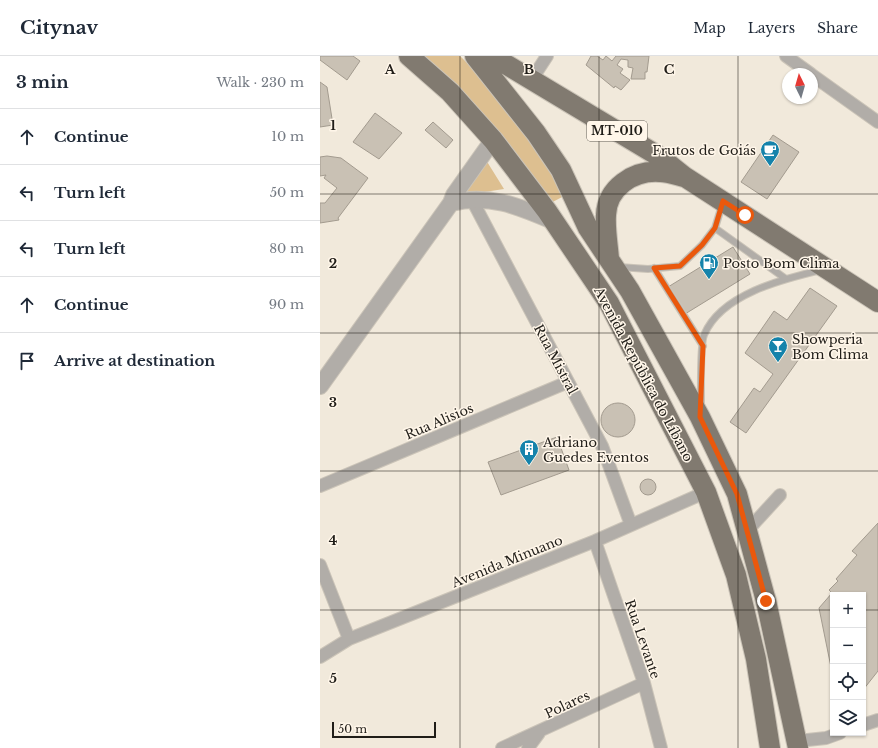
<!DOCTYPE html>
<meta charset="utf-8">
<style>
body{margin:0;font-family:"Libre Baskerville",serif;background:#f2f2f3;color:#1f2937}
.controls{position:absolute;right:12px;bottom:12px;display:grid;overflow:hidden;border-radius:0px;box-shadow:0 1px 3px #0004}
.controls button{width:36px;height:36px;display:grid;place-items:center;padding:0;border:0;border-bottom:1px solid #e0e1e3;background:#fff;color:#1f2937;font:20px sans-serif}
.compass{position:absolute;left:462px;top:12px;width:36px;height:36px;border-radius:50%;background:#fff;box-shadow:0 1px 3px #0004;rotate:355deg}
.scale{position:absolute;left:12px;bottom:10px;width:104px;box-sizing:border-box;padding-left:4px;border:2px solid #201d18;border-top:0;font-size:11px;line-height:14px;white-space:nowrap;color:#201d18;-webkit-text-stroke:3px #fff6e9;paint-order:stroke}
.stop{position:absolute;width:12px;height:12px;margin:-9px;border:3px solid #ea580c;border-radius:50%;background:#fff}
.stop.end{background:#ea580c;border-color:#fff;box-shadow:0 1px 4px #0008}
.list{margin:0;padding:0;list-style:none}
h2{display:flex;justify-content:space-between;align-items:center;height:52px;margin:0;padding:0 16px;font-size:17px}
h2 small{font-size:13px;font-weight:400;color:#747a83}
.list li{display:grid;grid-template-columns:26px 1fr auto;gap:12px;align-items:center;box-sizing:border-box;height:56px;padding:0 16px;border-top:1px solid #e0e1e3}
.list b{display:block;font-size:15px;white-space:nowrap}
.list em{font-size:13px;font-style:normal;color:#747a83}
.icon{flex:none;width:22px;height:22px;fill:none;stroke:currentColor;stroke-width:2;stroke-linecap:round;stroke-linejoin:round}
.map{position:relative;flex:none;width:558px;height:692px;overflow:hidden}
header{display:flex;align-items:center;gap:24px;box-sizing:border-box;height:56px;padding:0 20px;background:#fff;border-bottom:1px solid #e0e1e3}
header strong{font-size:19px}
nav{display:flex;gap:22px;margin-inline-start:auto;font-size:14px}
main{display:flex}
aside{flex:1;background:#fff}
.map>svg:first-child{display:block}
.green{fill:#ddbf90}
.building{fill:#c9c1b4;stroke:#a39b8f}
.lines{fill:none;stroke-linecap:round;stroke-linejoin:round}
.service-casing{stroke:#cbc4b8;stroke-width:8}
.minor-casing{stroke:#cbc4b8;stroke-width:14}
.tertiary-casing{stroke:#cbc4b8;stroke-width:18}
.primary-casing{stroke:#cbc4b8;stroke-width:22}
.service{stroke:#b1ada8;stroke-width:6}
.minor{stroke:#b1ada8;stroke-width:12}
.tertiary{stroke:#b1ada8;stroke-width:16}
.primary{stroke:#817a70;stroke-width:20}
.route{stroke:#ea580c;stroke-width:5}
.grid{fill:none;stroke:#201d18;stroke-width:1;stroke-opacity:0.55}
.labels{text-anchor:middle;stroke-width:3;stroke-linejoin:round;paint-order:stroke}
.shield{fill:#fff6e9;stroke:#635e57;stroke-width:1}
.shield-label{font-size:12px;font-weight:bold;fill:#201d18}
.poi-label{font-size:13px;fill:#201d18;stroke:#fff6e9;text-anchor:start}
.street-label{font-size:13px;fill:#201d18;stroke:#fff6e9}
.grid-label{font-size:13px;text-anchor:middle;font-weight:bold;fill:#201d18;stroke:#fff6e9;stroke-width:3;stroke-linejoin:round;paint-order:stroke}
</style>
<header>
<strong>Citynav</strong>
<nav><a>Map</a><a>Layers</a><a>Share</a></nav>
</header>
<main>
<aside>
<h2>3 min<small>Walk · 230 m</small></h2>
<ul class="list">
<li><svg class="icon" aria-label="ahead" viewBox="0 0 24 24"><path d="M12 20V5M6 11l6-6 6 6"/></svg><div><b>Continue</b></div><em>10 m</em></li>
<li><svg class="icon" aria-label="left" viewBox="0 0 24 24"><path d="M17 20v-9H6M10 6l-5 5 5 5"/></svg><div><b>Turn left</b></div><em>50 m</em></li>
<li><svg class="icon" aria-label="left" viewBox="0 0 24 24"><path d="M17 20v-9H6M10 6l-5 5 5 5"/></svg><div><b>Turn left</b></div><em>80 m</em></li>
<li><svg class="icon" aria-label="ahead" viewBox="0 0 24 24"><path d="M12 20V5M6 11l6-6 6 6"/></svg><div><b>Continue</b></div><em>90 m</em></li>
<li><svg class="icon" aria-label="arrive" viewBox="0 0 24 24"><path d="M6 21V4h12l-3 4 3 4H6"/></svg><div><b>Arrive at destination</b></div></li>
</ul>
</aside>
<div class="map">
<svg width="558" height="692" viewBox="0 0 558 692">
<rect width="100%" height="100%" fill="#f1e9db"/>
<path class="green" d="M 102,0 L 140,0 C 182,40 217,88 244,140 L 227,149 Z
M 166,104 L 184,133 L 151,138 L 142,137 Z"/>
<path class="building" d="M 0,0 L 33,0 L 40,5 L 27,24 L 0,4 Z
M 271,0 L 277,0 L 283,4 L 286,0 L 292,5 L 296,0 L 329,0 L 327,16 L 325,16 L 325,23 L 311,23 L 313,12 L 308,11 L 308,4 L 301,3 L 297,9 L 303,13 L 300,17 L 310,24 L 301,34 L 295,30 L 294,32 L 266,9 Z
M 0,26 L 7,31 L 13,69 L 0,71 Z
M 55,57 L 82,77 L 59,103 L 33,86 Z
M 113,66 L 133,84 L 126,92 L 105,74 Z
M 453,79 L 479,96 L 447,143 L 421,126 Z
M 7,100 L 21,102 L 48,122 L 18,162 L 19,164 L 0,167 L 0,147 L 5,147 L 17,132 L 4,122 L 6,119 L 0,120 L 0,101 Z
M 413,191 L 430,218 L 365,258 L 348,231 Z
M 490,232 L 517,250 L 426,377 L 410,366 L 434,332 L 440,336 L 453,318 L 425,297 L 454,255 L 467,264 Z
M281 364a17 17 0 1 1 34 0a17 17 0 1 1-34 0Z
M 237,381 L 249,414 L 181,439 L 168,406 Z
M320 431a8 8 0 1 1 16 0a8 8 0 1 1-16 0Z
M 558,467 L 558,615 L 543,634 L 543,539 L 513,539 L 513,621 L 499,552 L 512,537 L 509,534 L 518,525 L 516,523 L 537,499 L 532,495 Z"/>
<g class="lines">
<defs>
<path id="service" d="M 395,172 L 466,223
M 299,211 L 328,213 L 360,210 L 382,189 L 395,172 L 402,149
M 334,212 L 383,290
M 381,349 C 381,336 380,289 384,279 C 401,238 463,223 501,214"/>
<path id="minor" d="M 466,0 L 491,18
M 492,19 L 558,66
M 212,23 L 227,0
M 151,142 L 282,390 L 311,469
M 0,430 L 248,326
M 427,475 L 460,439
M 275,485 L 324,627 L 341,692
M 0,509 L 29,583
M 0,601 L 29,583 L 275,485 L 386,436
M 543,669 L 558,664
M 478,685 L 506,682 L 520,677
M 182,692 L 324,627
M 208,692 L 219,677"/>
<path id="tertiary" d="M 131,147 C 169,137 200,151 235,166
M 0,330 L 131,147 L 134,139 L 173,84"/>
<path id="primary" d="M 89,0 L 130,36 L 173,84 L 227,155 L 289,247 L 386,436 L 416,519 L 436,603 L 450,692
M 155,0 L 216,77 L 241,114 L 268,172 L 310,235 L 380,361 L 417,438 L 446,545 L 478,692
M 172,0 L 340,101 L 365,121 L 558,246
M 289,203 C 288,189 285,174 286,159 C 287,132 313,114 340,116 C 348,116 356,119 364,121"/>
</defs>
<use href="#service" class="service-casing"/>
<use href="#minor" class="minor-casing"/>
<use href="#tertiary" class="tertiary-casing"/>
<use href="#primary" class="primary-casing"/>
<use href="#service" class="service"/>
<use href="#minor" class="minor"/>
<use href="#tertiary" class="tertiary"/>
<use href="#primary" class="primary"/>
</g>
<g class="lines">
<path class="route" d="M 425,159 L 403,145 L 395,172 L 382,189 L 360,210 L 334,212 L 383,290 L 380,361 L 417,438 L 446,545"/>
</g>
<path class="grid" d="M 140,0 L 140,692M 279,0 L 279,692M 418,0 L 418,692M 0,138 L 558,138M 0,277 L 558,277M 0,415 L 558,415M 0,554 L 513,554M 543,554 L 558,554"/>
<defs>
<symbol id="cafe-pin" viewBox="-11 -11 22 30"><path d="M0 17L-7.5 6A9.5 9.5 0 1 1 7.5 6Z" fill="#1583ab" stroke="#fff6e9"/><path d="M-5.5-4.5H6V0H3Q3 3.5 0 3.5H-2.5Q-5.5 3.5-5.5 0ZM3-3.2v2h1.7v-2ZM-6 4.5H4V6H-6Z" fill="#fff"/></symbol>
<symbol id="fuel-pin" viewBox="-11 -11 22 30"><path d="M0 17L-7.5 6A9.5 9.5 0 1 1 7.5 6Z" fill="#1583ab" stroke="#fff6e9"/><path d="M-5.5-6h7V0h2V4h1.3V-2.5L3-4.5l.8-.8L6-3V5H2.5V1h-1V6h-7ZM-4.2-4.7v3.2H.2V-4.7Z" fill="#fff"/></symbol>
<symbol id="bar-pin" viewBox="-11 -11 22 30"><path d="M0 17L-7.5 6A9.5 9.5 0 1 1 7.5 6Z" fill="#1583ab" stroke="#fff6e9"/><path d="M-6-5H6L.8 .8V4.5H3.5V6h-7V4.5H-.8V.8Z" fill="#fff"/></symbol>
<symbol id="building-pin" viewBox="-11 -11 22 30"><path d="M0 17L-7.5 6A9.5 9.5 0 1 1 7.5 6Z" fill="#1583ab" stroke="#fff6e9"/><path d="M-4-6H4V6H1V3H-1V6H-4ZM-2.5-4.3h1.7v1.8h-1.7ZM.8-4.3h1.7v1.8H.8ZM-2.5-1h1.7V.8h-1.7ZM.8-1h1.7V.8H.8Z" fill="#fff"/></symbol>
</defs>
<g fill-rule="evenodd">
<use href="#cafe-pin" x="439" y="83" width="22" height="30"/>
<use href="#fuel-pin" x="378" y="196" width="22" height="30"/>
<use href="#bar-pin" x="447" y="279" width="22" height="30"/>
<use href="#building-pin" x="198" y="382" width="22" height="30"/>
</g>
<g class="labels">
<rect class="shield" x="267" y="65" width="60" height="20" rx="3"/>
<g class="shield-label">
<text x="297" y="79">MT-010</text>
</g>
<g class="poi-label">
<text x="436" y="99" text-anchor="end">Frutos de Goiás</text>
<text x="403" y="212">Posto Bom Clima</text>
<text x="472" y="288">Showperia<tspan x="472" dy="15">Bom Clima</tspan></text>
<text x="223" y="391">Adriano<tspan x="223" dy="15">Guedes Eventos</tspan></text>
</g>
<g class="street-label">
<text transform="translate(236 303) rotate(62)" y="5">Rua Mistral</text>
<text transform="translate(324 318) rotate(62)" y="5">Avenida República do Líbano</text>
<text transform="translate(119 365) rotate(-23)" y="5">Rua Alisios</text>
<text transform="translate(187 505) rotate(-22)" y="5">Avenida Minuano</text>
<text transform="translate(323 583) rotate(71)" y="5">Rua Levante</text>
<text transform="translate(247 648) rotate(-25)" y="5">Polares</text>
</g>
</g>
<g class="grid-label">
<text x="70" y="18">A</text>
<text x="209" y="18">B</text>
<text x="349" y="18">C</text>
<text x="13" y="74">1</text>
<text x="13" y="212">2</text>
<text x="13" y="351">3</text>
<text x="13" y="489">4</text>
<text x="13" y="627">5</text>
</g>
</svg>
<div class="controls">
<button>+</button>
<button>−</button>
<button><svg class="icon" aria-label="locate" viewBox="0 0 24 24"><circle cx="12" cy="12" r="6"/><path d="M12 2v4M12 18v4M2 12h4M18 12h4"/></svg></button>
<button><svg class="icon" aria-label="layers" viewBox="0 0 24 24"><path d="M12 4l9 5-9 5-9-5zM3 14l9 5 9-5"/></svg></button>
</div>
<svg class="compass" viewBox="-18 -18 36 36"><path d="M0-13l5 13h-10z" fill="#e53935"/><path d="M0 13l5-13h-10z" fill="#747a83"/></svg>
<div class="scale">50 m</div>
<div class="stop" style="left:425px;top:159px"></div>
<div class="stop end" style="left:446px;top:545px"></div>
</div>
</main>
